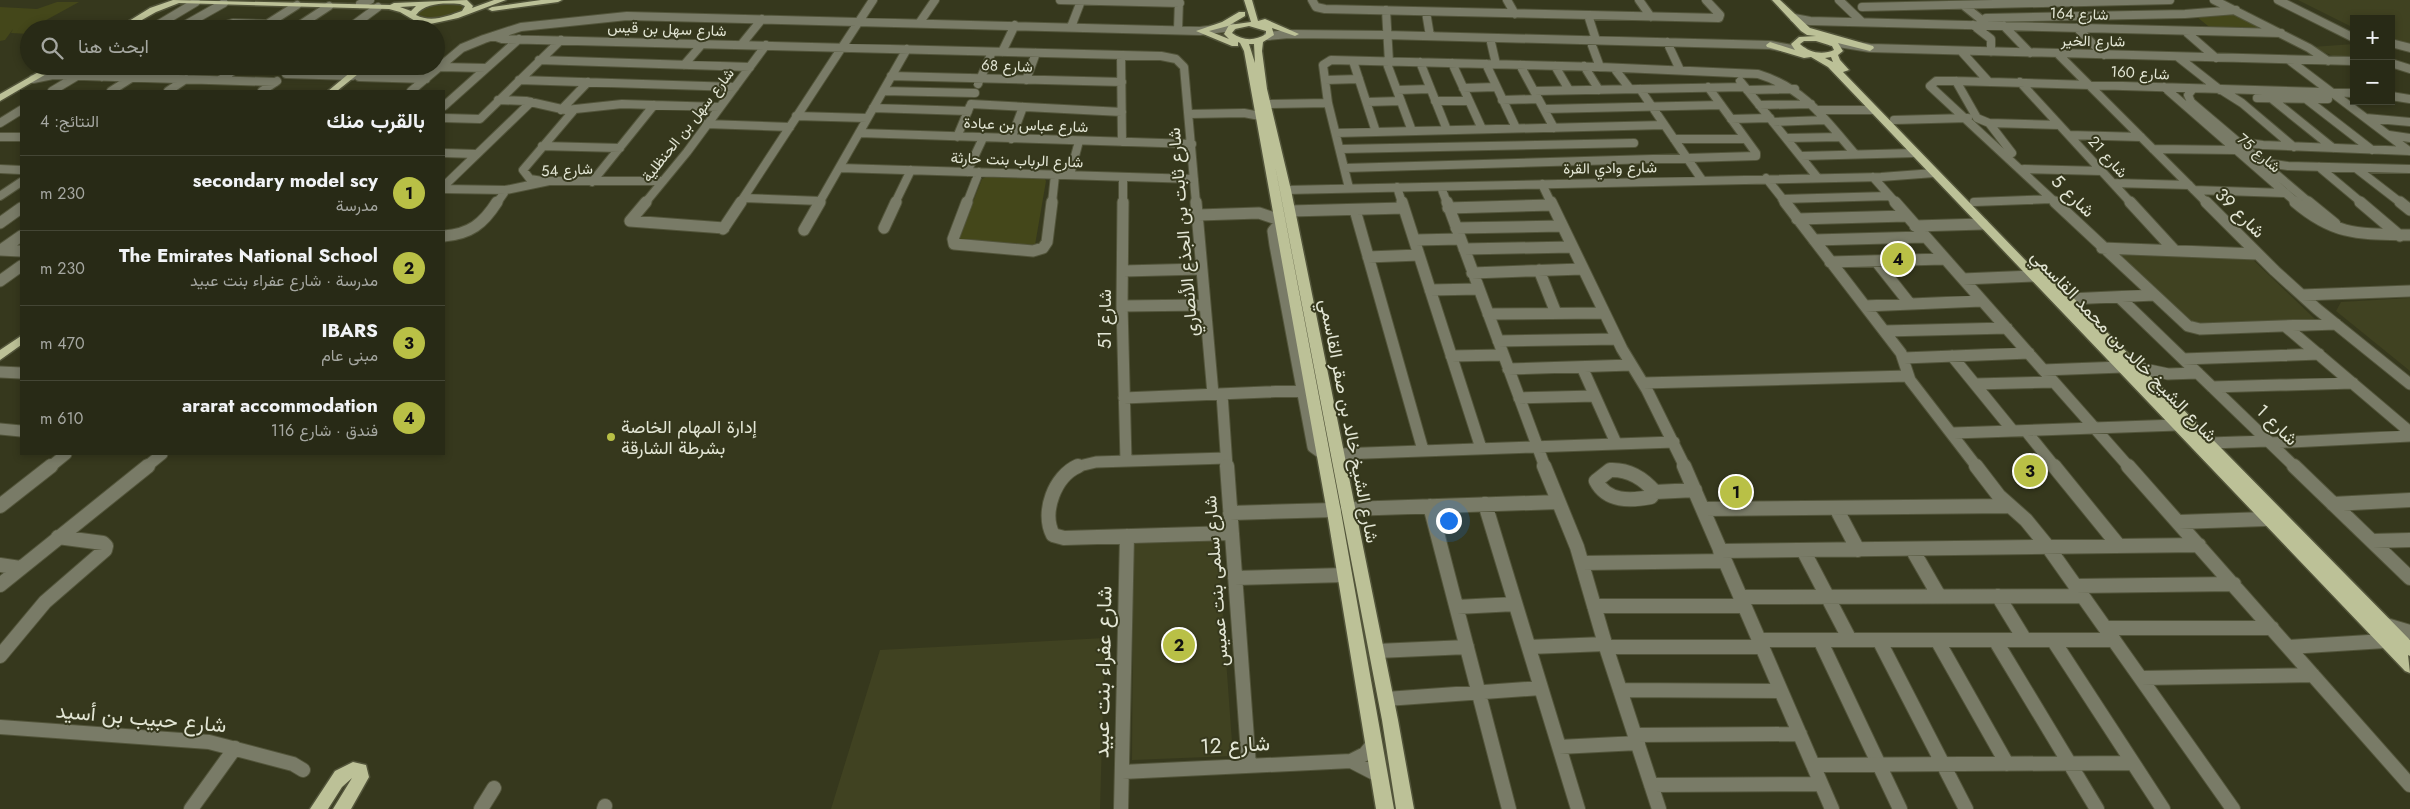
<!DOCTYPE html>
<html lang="ar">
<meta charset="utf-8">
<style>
body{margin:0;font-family:Jost,Vazirmatn,sans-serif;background:#30321f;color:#f1f3f6;direction:rtl}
.controls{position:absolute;right:15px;top:15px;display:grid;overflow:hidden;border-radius:0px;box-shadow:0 2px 8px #0003}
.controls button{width:45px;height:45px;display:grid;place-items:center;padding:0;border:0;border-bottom:1px solid #444635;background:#282a16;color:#f1f3f6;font:25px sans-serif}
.you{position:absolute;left:1448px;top:520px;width:18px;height:18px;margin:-12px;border:4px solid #fff;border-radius:50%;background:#1a73e8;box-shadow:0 0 0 8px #1a73e833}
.badge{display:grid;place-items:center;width:32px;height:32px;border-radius:50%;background:#b9c046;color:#111;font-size:16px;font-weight:700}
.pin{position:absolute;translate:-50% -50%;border:2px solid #fff;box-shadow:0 1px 5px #0006}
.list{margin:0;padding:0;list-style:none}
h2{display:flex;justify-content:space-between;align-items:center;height:65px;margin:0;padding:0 20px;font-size:21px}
h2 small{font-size:16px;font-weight:400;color:#a5a7a1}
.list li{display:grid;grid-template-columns:32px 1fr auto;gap:15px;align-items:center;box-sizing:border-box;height:75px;padding:0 20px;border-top:1px solid #444635}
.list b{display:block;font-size:19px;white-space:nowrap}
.list p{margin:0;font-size:16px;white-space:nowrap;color:#a5a7a1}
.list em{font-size:16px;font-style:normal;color:#a5a7a1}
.icon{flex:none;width:28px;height:28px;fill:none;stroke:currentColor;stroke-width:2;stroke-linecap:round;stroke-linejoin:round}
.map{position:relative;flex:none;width:2410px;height:809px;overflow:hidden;direction:ltr}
.search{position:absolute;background:#282a16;box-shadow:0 2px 8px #0003;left:20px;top:20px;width:425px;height:55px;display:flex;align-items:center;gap:12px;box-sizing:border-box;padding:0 18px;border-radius:28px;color:#a5a7a1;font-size:19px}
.panel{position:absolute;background:#282a16;box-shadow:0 2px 8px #0003;left:20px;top:90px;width:425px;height:365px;border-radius:0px;direction:rtl}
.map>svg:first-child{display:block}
.built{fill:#404221}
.green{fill:#44471a}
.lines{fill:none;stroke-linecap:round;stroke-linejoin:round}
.minor-far2-casing{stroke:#52543a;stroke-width:10}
.minor-far1-casing{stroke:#52543a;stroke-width:13}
.minor-casing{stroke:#52543a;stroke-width:16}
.major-casing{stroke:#52543a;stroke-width:3}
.minor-far2{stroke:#797b67;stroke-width:8}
.minor-far1{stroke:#797b67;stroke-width:11}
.minor{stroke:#797b67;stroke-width:14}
.major{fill:#bcc197;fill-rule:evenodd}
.poi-dot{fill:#b9c046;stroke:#36381d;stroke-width:2}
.labels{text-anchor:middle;stroke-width:4;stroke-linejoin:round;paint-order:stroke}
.far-street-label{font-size:15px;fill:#e3e6d5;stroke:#36381d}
.street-label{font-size:18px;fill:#e3e6d5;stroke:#36381d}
.poi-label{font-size:18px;fill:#e3e6d5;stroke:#36381d;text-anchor:start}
.near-street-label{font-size:21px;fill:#e3e6d5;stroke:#36381d}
</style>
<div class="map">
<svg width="2410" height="809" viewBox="0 0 2410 809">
<rect width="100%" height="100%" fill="#36381d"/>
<path class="built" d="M 2298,0 L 2410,0 L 2410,45 L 2391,41 L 2391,19 L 2354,19 L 2354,28 Z
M 2354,44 L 2354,57 L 2333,56 L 2312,47 Z
M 2114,252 L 2249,256 L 2317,321 L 2191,324 Z
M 2410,298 L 2410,371 L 2336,311 L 2341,302 Z
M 1217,535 L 1233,756 L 1132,760 L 1133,608 L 1130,539 Z
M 1105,638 L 1100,809 L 831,809 L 880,650 Z"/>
<path class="green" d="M 57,2 L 79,2 L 37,25 L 74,24 L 82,27 L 94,25 L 88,29 L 29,29 L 29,34 L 11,33 L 13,29 L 5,40 L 0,41 L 0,7 L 37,9 Z
M 433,3 L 463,4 L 465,6 C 457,19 434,19 420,19 L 414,13 Z
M 2233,14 L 2268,31 L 2213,30 L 2197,17 Z
M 986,177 L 1044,178 L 1046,181 L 1035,245 L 960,241 L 958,239 L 982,179 Z"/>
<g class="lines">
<defs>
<path id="minor-far2" d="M 1060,0 L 1180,3
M 1312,0 L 1316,7 L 1325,9 L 1719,18 L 1720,15 L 1706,0
M 1507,0 L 1515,14
M 1639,0 L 1651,17
M 1839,0 L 1862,22
M 2214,0 L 2309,48 L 2328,61
M 2278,0 L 2354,38
M 360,4 L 370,0
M 1963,5 L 1988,25
M 1862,7 L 2170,0
M 1386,10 L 1389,62
M 1426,12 L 1430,36
M 1588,15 L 1596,40
M 1794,18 L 1810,21 L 2281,33
M 1986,18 L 2185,14 L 2236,10
M 920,22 L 935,0
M 1973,25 L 1991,39 L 1991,52
M 2004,26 L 2030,53
M 1071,27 L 1081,1
M 261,28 L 297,5
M 2077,28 L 2104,55
M 151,29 L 196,2
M 178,29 L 224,3
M 214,29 L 233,23 L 266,24
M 294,29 L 329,6
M 348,29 L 378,7
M 1178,30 L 1179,0
M 2185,31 L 2216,58
M 493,36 L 502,39 L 1161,56 L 1176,59 L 1184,67 L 1196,203
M 1268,36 L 1289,34 L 1386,35 L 1770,45 L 1803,51
M 1490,38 L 1496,64
M 1590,40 L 1600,67
M 1667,42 L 1680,70
M 1832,42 L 1870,48 L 2354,61
M 2391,43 L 2410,48
M 741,45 L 762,19
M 1961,51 L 1988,81
M 1002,52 L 1015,25
M 2058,54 L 2207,203
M 1121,55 L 1122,142
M 2178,57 L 2220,90
M 539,60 L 750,67
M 2289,60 L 2409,151
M 1353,61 L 1376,132
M 1386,61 L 1412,131
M 1420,62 L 1447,130
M 1452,63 L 1482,129
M 2391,63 L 2410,69
M 1486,64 L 1516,128
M 684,65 L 703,43
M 1520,65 L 1554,128
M 1555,66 L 1569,90
M 1584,66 L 1599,90
M 440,67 L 486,68
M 1614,68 L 1630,89
M 286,74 L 352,76
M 73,76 L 89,66
M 891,76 L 1122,82
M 102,77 L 119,66
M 359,77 L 426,79
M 33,79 L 53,75 L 275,82
M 220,80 L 240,66
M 519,80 L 735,87
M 1026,80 L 1036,53
M 1325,80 L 1359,79
M 1740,81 L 1817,177
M 1956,81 L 1977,118 L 1989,123 L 2012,153
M 2020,82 L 2131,203
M 978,84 L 992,52
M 2164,87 L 2297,203
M 1463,88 L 1496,87
M 1640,89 L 1702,180
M 1397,90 L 1430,89
M 1747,90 L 1795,89
M 2192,90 L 2188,95 L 2191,102 L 2310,203
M 52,91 L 77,76
M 111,91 L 133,77
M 168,91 L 186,79
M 262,91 L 277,81
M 411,91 L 462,48 L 484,39 L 521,27 L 627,16 L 1200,31 L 1232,27
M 883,91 L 975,93
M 1534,91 L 1744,87
M 2223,91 L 2242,103 L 2294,147
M 2391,96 L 2410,99
M 2257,98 L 2328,99
M 2272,99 L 2333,148
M 2306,99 L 2372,150
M 498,100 L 526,101 L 566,110 L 622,104 L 719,107
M 1502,100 L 1538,99
M 1435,101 L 1469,101
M 1367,102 L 1401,101
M 971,104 L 1122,112
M 1267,104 L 1328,103
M 1759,105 L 1811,104
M 444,106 L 519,39
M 873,108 L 968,111
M 1544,109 L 1721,105
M 561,110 L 588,82
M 1817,110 L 1873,110
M 1189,114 L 1244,113 L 1260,116
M 796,116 L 867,118
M 444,118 L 480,119 L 561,40
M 2366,118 L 2410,122
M 1731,119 L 1770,118
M 1894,120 L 1968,118
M 1773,122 L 1825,120
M 0,123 L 21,110
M 1989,123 L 2059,125
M 706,124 L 790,127
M 859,133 L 1192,144
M 1336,133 L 1664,125
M 2069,135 L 2141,137
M 2389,135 L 2410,138
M 0,137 L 21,137
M 957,137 L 970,106
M 1786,138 L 1840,137
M 1011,139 L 1023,107
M 1674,139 L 1745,139
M 2241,142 L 2263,145 L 2410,151
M 542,146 L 620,148
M 1341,149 L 1634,143
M 2153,149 L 2236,150
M 444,153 L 476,154
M 1801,156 L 1915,153
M 2260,162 L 2288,166 L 2410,169
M 2319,167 L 2362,203
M 840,168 L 1194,179
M 1345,168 L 1756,156 L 1756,153 L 1708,87
M 0,169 L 21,170
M 2024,169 L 2102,171
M 2357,169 L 2401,203
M 967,172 L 983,138
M 1070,175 L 1079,141
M 1873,177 L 1896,203
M 1766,178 L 1786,203
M 542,181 L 530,179 L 523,170 L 574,110
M 592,182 L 654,105
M 2113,183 L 2189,185
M 1542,184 L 1551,203
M 444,186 L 531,102
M 1397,187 L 1402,203
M 1441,187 L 1447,203
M 1349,188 L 1328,103 L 1323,65 L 1331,60 L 1600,67 L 1758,74 C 1804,88 1825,119 1855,154
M 444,189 L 506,190 L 549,181 L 663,181
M 1286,190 L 1881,177 L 1934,173
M 2194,190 L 2284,193
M 0,196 L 21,182
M 744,198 L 821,201
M 1782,199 L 1889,196
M 1974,202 L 2051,199
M 497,203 L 506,190
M 645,203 L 687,152 L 766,45
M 740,203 L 873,0
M 819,203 L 907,49
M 895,203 L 911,170
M 967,203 L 979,172
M 1052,203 L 1055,175
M 1123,203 L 1123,177
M 2056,203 L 1930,86 L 1936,81 L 1956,81 L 2354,93"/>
<path id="minor-far1" d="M 646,202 L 630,221 L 724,228
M 967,202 L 953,239 L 954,244 L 1033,251 L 1043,248 L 1047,242 L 1052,202
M 1123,202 L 1122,306 L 1126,461
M 1196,202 L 1213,394
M 1402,202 L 1481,448
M 1447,202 L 1545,467
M 1551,202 L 1622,349 L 1647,390 L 1685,467
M 1785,202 L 1901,353 L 1910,380 L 1977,467
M 1895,202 L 2129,467
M 2055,202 L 2188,326 L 2200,329 L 2336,324
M 2130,202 L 2175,251
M 2206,202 L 2275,271 L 2317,309 L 2410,384
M 2295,202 C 2335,236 2360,234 2410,235
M 2308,202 L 2335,224
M 2360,202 L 2400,236
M 2400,202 L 2410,210
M 1448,208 L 1552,205
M 1355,210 L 1423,450
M 1290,211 L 1404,208
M 1198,215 L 1259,213 L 1280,220
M 1797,219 L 1906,216
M 0,223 L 21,208
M 1280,223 L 1273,231 L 1275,245 L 1313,447 L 1324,455
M 1915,226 L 1983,224
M 884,228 L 896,202
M 1456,228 L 1561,226
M 723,229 L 741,202
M 804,230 L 820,202
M 444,236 C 470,234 483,224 497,202
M 1415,240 L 1460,239
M 1814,240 L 1924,237
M 2102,248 L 2257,254
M 1464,249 L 1571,247
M 0,250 L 21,251
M 1,250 L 21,236
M 1368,257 L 1419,255
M 1876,261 L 1910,304
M 1830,262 L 1944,259
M 1539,270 L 1556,313
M 1123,271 L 1201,269
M 1472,273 L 1582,269
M 1963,279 L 2033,276
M 0,281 L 21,266
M 1430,290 L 1478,289
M 2302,295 L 2410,291
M 2119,297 L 2295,467
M 2069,299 L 2154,295
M 1122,306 L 1205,305
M 1865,306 L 1981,301
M 1488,314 L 1604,313
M 2285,326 L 2410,432
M 1884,331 L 2007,328
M 1498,341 L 1617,339
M 1451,356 L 1503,355
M 1952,356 L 2013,431
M 1904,358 L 2029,353
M 2183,359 L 2319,354
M 1582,367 L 1616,443
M 2135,367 L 2168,374 L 2198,373
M 1508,369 L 1631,365
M 2043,370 L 2122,367
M 0,372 L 21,373
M 1643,383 L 1908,376
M 1975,384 L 2054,382
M 2212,387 L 2353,383
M 1222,394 L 1227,467
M 1124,398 L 1310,390
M 1519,398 L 1595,396
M 0,429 L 21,431
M 2026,431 L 2055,467
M 1954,433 L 2177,425
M 2210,443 L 2268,441
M 2270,443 L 2410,436
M 1338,454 L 1674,442
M 50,467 L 66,454
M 146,467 L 162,454
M 1075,467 L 1096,462 L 1226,458"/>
<path id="minor" d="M 1078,466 C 1055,476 1041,512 1053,535 L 1064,538 L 1232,533
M 1227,466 L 1249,766
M 1544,466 L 1577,547 L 1606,647 L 1659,809
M 1684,466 L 1832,809
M 1976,466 L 1999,496 L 2026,520 L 2048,547 L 2233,809
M 2054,466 L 2119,546
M 2128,466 L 2410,785
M 2294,466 L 2410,578
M 1610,470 C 1629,469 1643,478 1655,492 L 1651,497 C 1630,501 1607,502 1596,481 Z
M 1655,492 L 1695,490
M 1485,504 L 1578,809
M 2333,504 L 2410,500
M 0,506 L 51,466
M 1430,506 L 1509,809
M 1836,508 L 1858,550
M 1349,509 L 1558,502
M 1704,509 L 2008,506
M 1230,513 L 1334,510
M 2179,522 L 2266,519
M 2372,541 L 2410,540
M 1912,549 L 1939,596
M 1803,550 L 1850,640
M 1720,551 L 2199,545
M 1582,563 L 1724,561
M 0,565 L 20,568
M 1235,578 L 1345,575
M 0,585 L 148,466
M 2075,586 L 2234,584
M 1998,596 L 2025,640
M 1740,597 L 2082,596
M 1594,606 L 1744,606
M 1457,607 L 1515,604
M 2386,625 L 2410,632
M 2106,628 L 2272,628
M 1759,640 L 2114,640
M 1820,640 L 1900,809
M 1879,640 L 1966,809
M 1937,640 L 2007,764
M 1995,640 L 2097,809
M 2053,640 L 2163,809
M 1529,647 L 1605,644
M 1606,647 L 1762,647
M 2289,647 L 2385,641
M 1377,651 L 1467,647
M 0,656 L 45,602 L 105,550 L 106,546 L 103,543 L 58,537
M 2141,678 L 2313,675
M 1620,690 L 1781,691
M 1386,699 L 1541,688
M 0,727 L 209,742 L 293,764 L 303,770
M 1635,735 L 1800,734
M 1559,747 L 1638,743
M 1351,761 L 1380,776
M 1813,765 L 2133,763
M 1122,772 L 1351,761 L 1365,754 L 1374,743
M 1651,785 L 1821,784
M 191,809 L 235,748
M 481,809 L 494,788
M 604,809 L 605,806
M 1121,809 L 1127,536"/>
<path id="major" d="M 173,0 L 390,5 L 394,3 L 467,0 L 473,6 L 472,8 L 494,0 L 506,0 L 458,18 L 430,24 L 417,22 L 400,12 L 389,9 L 179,3 L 156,12 L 126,29 L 116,29 L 150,8 ZM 460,4 L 465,6 L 462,11 C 448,16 431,23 416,15 C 425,2 446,3 460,4 ZM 416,6 L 411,11 L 400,7 Z
M 541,0 L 562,0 L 558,2 L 492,11 L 488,9 L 492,7 Z
M 1244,0 L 1252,0 L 1258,21 L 1265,19 L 1299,34 L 1295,36 L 1272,28 L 1274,35 L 1263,42 L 1262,51 L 1267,89 L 1291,190 L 1398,720 L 1414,809 L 1396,809 L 1382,720 L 1274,160 L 1341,512 L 1394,809 L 1376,809 L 1327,512 L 1244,51 L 1240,43 L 1238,42 L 1238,46 L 1232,46 L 1196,31 L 1222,22 L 1239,12 L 1245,12 L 1245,16 L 1228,26 L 1209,31 L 1229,39 L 1224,34 L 1229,25 L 1251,22 ZM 1249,26 L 1266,31 L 1266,34 C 1255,41 1243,41 1232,33 L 1235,29 ZM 1249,44 L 1254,44 L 1255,63 Z
M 1772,0 L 1780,0 L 1810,28 L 1873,46 L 1874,48 L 1870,51 L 1838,43 L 1843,51 L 1838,55 L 1840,60 L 1849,70 L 1843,72 L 2030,265 L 2035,262 L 2039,263 L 2410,640 L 2410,656 L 2408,655 L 2410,673 L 2405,671 L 1828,67 L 1811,57 L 1804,58 L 1767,47 L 1766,45 L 1770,42 L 1795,50 L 1791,44 L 1799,37 L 1816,36 L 1807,35 L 1801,31 ZM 1804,41 L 1816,41 L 1832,46 L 1834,50 C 1823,55 1809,53 1800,44 ZM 1831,57 L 1833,62 L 1825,58 Z
M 49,66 L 60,66 L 0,101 L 0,94 Z
M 358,66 L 368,66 L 337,91 L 328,91 Z
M 21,336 L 21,345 L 0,360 L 0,350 Z
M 353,762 L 366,765 L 369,777 L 351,809 L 333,809 L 352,778 L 342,787 L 328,809 L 310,809 L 335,771 Z"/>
</defs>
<use href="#minor-far2" class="minor-far2-casing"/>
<use href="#minor-far1" class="minor-far1-casing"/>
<use href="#minor" class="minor-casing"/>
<use href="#major" class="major-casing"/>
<use href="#minor-far2" class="minor-far2"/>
<use href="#minor-far1" class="minor-far1"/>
<use href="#minor" class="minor"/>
<use href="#major" class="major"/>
</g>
<circle class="poi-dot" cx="611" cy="437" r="5"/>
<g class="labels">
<g class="far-street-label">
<text transform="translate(2079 14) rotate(2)" y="5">شارع 164</text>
<text transform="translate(667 29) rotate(2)" y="5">شارع سهل بن قيس</text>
<text transform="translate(2093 41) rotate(1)" y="5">شارع الخير</text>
<text transform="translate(1007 66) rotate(2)" y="5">شارع 68</text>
<text transform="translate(2140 73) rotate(3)" y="5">شارع 160</text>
<text transform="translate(688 125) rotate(-52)" y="5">شارع سهل بن الحنظلية</text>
<text transform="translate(1026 125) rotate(2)" y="5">شارع عباس بن عبادة</text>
<text transform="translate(2259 153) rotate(40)" y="5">شارع 75</text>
<text transform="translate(2108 157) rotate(48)" y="5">شارع 21</text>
<text transform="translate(1017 160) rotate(2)" y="5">شارع الرباب بنت حارثة</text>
<text transform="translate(1610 168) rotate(-1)" y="5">شارع وادي القرة</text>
<text transform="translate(567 170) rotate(-3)" y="5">شارع 54</text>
</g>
<g class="street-label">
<text transform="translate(2073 196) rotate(44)" y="6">شارع 5</text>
<text transform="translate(2240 213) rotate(45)" y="6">شارع 39</text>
<text transform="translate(1183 232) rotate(-95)" y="6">شارع ثابت بن الجذع الأنصاري</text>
<text transform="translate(1105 319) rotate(-90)" y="6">شارع 51</text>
<text transform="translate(2124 346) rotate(46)" y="6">شارع الشيخ خالد بن محمد القاسمي</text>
<text transform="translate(1349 421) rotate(79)" y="6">شارع الشيخ خالد بن صقر القاسمي</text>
<text transform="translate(2277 425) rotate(44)" y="6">شارع 1</text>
<text transform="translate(1216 581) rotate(-94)" y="6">شارع سلمى بنت عميس</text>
</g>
<g class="poi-label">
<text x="621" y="433">إدارة المهام الخاصة<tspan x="621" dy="21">بشرطة الشارقة</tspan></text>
</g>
<g class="near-street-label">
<text transform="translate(1103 672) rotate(-89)" y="7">شارع عفراء بنت عبيد</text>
<text transform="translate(141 718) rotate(5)" y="7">شارع حبيب بن أسيد</text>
<text transform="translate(1235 745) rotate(-3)" y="7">شارع 12</text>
</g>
</g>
</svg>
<div class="controls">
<button>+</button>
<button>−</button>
</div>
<div class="you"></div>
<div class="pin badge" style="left:1736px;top:492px">1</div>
<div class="pin badge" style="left:1179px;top:645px">2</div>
<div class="pin badge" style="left:2030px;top:471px">3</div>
<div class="pin badge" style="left:1898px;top:259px">4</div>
<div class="search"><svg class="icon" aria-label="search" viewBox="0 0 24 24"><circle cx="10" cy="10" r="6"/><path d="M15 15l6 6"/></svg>ابحث هنا</div>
<section class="panel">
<h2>بالقرب منك<small>النتائج: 4</small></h2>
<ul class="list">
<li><span class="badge">1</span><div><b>secondary model scy</b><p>مدرسة</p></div><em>230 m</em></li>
<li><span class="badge">2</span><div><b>The Emirates National School</b><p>مدرسة · شارع عفراء بنت عبيد</p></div><em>230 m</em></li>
<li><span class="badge">3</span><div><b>IBARS</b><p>مبنى عام</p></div><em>470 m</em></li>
<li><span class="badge">4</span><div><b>ararat accommodation</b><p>فندق · شارع 116</p></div><em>610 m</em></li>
</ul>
</section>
</div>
